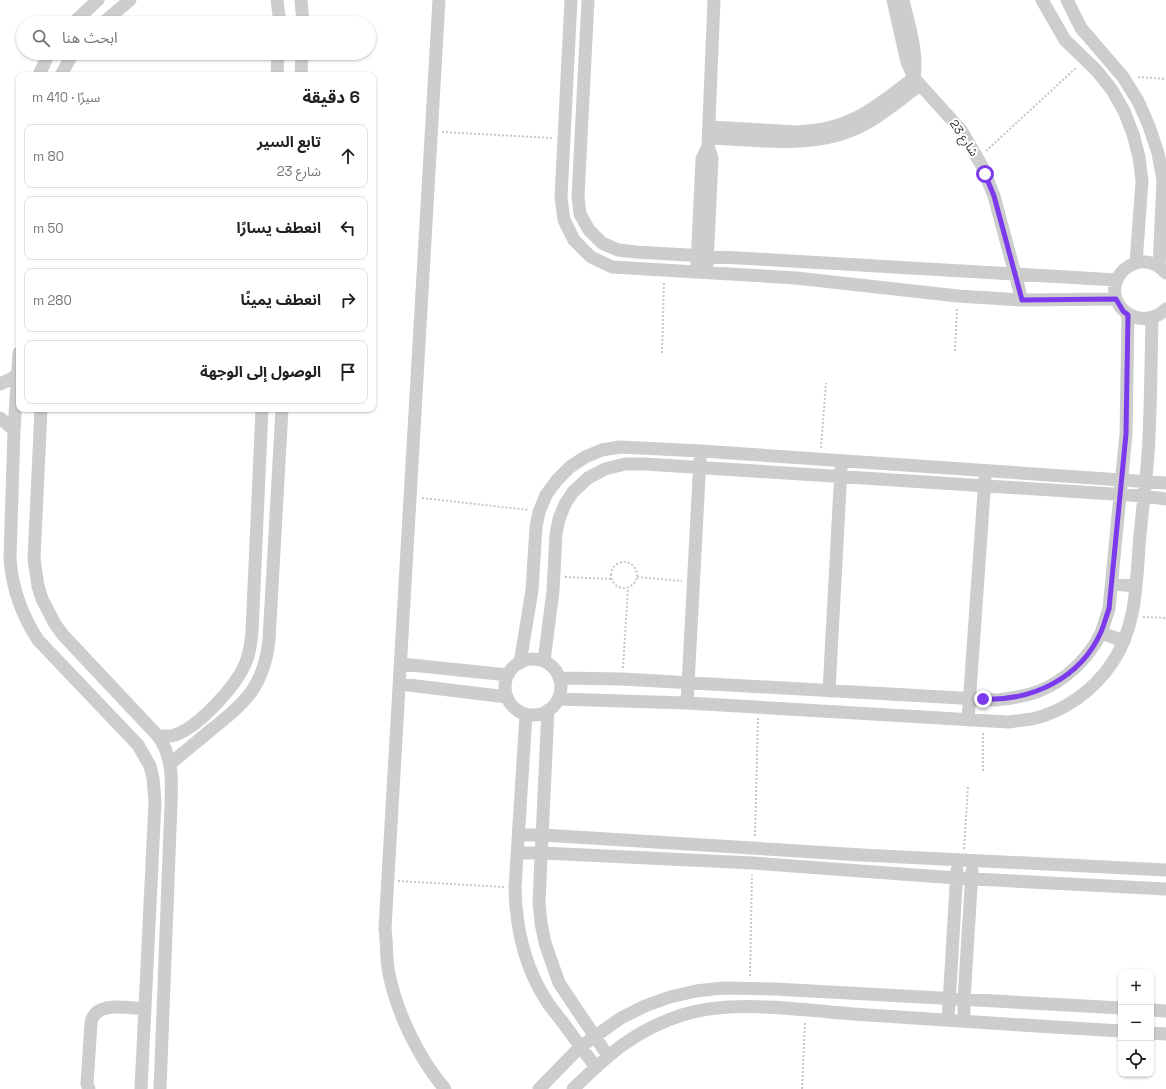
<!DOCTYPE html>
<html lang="ar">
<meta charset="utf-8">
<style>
body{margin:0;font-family:"Space Grotesk","Noto Sans Arabic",sans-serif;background:#f2f2f2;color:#202124;direction:rtl}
.controls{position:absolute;right:12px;bottom:12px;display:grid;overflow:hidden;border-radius:8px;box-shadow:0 1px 3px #0004}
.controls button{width:36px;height:36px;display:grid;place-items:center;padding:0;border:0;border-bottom:1px solid #e0e0e0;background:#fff;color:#202124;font:20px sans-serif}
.stop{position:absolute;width:12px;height:12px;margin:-9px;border:3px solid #7c3aed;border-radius:50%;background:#fff}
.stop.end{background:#7c3aed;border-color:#fff;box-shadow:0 1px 4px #0008}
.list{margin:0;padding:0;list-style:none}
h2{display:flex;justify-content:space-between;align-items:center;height:52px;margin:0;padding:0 16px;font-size:17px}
h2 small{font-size:13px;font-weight:400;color:#757577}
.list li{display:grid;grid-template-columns:26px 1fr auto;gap:12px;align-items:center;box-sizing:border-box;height:64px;margin:0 8px 8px;padding:0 8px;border:1px solid #e0e0e0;border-radius:8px}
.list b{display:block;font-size:15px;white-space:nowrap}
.list p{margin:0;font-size:13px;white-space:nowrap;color:#757577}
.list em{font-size:13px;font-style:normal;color:#757577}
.icon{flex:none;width:22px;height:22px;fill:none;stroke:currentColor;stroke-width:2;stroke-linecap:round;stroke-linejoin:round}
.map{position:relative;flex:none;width:1166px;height:1089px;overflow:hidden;direction:ltr}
.search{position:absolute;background:#fff;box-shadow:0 1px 3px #0004;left:16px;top:16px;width:360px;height:44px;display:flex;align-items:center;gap:10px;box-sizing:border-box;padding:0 14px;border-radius:22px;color:#757577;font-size:15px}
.panel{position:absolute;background:#fff;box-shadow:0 1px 3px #0004;left:16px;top:72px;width:360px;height:340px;border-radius:8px;direction:rtl}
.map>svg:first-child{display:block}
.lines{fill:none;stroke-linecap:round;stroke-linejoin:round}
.path{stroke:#c7c7c7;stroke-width:2;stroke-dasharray:2 2;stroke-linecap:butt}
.minor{stroke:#cdcdcd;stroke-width:13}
.route{stroke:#7c3aed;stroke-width:5}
.labels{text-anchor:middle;stroke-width:4;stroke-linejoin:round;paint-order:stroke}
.street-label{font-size:12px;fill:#333;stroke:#fff}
</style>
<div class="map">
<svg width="1166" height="1089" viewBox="0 0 1166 1089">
<rect width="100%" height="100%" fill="#fff"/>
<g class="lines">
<path class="path" d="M 1138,77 L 1166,79
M 442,132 L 552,138
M 986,151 L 1077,67
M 955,351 L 957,307
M 662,353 L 664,282
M 821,448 L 826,383
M 422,498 L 529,510
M611 575a13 13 0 1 1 26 0a13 13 0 1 1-26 0Z
M 565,577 L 612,579
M 637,577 L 682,581
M 1143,617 L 1166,618
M 623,668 L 628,588
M 983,733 L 983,771
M 755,836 L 758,718
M 964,849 L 968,786
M 398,881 L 504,887
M 750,976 L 752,875
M 802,1089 L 805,1022"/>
<path class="minor" d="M 277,0 L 280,23
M 301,0 L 303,23
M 439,0 L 385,928 C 387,943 386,960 389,974 C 397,1013 419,1059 445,1089
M 571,0 L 561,197 L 564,220 L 574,240 L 591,257 L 612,267 L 796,278 L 958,296 L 1022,300 L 1116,299
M 588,0 L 578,196 L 580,214 L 589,230 L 602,243 L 618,250 L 636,252 L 1117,280
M 893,0 L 907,62 L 914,78 L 961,130 L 982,166 L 994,196 L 1022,300
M 1042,0 L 1065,40 L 1097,71 L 1112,90 L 1124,111 L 1133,134 L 1139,157 L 1142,181 L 1136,263
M 1067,0 L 1081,28 L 1123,77 L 1138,101 L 1149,126 L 1158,153 L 1163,180 L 1159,267
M 73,23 L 98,0
M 103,23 L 130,0
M 39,75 L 49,53
M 61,75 L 73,53
M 277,75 L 278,53
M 301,75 L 302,53
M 709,127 L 797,132 C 850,130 873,109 914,78 C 918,52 909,26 903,0
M 709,138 C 760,140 818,150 865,124 C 885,113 902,98 920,85
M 697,265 L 702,159 L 708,146
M 707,265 L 712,158 L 708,146 L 714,0
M 1166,273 C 1159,265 1150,261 1139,262 C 1132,264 1125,267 1121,273 C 1099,302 1139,335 1166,309
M 19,353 L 14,430 L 10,558 C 12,589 21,614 38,640 L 138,745 L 150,766 L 153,778 L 155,802 L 141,1089
M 0,384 L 11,379 L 18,374
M 41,409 L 34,559 L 38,586 L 42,599 L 55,624 L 63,635 L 158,736 C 173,757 172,780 171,804 L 160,1089
M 0,418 L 14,430
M 1112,584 L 1136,586
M 1101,633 L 1124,641
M505 687a28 28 0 1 1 56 0a28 28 0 1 1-56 0Z
M 544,661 L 553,591 L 556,534 L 559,519 L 565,504 L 573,492 L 588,478 L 605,469 L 625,464 L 645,464 L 1144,496 L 1166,499
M 520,663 L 532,590 L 536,527 L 539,512 L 546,495 L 557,480 L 570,467 L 585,457 L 602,450 L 620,447 L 701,451 L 1166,483
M 401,664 L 508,675
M 559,678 L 622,679 L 996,700 C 1011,698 1025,697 1039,691 C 1065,681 1089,658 1101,633 C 1104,625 1106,617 1109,609 L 1126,434 L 1128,315
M 400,684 L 507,697
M 829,691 L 841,469
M 558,699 L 687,703 L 1008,722 C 1016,721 1024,720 1032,719 C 1064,712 1094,690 1112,663 C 1138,626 1136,578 1140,535 C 1143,502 1148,469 1149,436 C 1151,397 1151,357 1152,318
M 687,703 L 700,459
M 548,710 L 539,902 L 541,923 L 545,943 L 559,983 L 608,1056
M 526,714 L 515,888 C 516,930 525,969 548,1003 C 552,1009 557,1015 561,1020 C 573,1036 584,1052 596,1067
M 968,720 L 985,478
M 158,736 C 162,736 167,736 171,736 C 196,731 237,685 246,662 C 250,652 251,643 252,632 L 262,409
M 170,764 C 184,752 198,741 212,729 C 246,702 264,686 269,640 L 282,409
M 519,835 L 543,835 L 862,855 L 1166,870
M 518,853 L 542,853 L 753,863 L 956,878 L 1166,889
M 1151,1010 L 1166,1011
M 948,1020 L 957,870
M 964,1021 L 964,1000 L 972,871
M 1151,1033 L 1166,1034
M 89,1089 L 87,1084 L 91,1023 C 95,1000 128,1008 145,1009
M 539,1089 L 580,1047 L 621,1018 L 645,1006 L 670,997 L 696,991 L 723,988 L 775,989 L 1121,1008
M 573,1089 C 608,1055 633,1031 682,1015 C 732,999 800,1010 853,1014 C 942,1020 1032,1026 1121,1031"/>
</g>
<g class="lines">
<path class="route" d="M 983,699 C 1032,701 1080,679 1101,632 C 1104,625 1106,617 1109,609 L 1126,434 L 1128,315 L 1123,311 L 1116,299 L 1022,300 L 994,196 L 985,174"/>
</g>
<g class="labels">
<g class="street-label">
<text transform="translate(964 138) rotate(56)" y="4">شارع 23</text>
</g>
</g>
</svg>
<div class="controls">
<button>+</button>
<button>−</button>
<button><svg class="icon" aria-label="locate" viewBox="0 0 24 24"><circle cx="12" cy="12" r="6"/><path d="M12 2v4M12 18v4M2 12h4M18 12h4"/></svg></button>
</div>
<div class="stop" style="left:985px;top:174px"></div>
<div class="stop end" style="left:983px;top:699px"></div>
<div class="search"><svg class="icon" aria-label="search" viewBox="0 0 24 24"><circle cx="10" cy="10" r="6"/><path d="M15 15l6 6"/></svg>ابحث هنا</div>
<section class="panel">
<h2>6 دقيقة<small>سيرًا · 410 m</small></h2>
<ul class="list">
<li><svg class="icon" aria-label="ahead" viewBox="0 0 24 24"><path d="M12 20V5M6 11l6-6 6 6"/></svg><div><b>تابع السير</b><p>شارع 23</p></div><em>80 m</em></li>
<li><svg class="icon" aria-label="left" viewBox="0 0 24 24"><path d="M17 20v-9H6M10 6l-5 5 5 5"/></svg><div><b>انعطف يسارًا</b></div><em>50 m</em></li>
<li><svg class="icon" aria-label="right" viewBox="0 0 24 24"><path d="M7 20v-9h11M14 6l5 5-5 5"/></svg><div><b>انعطف يمينًا</b></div><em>280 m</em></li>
<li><svg class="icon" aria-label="arrive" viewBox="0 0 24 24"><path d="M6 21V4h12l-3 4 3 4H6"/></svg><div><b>الوصول إلى الوجهة</b></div></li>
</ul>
</section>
</div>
